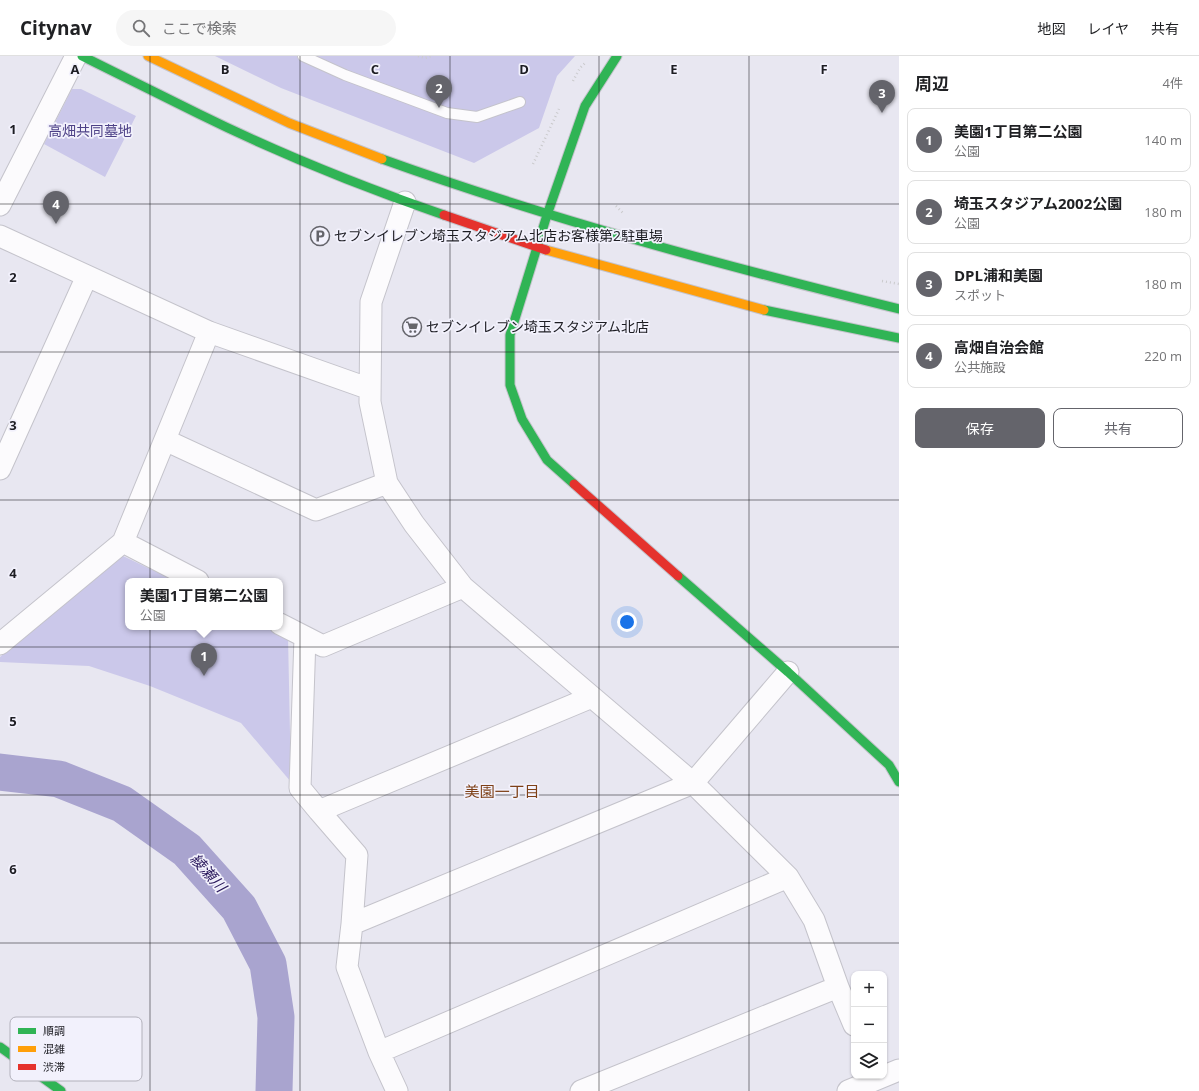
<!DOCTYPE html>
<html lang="ja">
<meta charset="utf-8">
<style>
body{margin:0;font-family:"Open Sans","Noto Sans JP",sans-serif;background:#f6f6f6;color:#202124}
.controls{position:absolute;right:12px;bottom:12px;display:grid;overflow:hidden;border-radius:8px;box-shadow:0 1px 3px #0004}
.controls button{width:36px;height:36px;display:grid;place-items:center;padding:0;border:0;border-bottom:1px solid #e0e0e0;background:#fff;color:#202124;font:20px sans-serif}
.you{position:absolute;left:627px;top:566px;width:14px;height:14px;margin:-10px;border:3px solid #fff;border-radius:50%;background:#1a73e8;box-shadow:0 0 0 6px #1a73e833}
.badge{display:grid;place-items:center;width:26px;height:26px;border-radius:50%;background:#64646b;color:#fff;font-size:13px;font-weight:700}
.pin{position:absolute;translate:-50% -33px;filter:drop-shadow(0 1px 2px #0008)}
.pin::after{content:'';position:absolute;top:21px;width:14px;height:12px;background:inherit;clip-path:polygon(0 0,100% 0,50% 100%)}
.popup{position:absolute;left:125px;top:522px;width:158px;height:52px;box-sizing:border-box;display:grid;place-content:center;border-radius:8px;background:#fff;filter:drop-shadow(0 1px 3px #0005);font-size:13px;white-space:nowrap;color:#757577}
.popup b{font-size:15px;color:#202124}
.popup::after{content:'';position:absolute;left:50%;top:100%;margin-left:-8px;border:8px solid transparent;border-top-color:#fff}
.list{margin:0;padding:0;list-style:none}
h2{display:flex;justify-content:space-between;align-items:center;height:52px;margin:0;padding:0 16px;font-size:17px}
h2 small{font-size:13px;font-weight:400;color:#757577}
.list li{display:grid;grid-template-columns:26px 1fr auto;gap:12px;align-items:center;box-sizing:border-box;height:64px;margin:0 8px 8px;padding:0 8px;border:1px solid #e0e0e0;border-radius:8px}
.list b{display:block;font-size:15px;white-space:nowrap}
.list p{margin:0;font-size:13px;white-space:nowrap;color:#757577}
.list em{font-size:13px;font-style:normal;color:#757577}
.actions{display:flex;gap:8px;padding:12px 16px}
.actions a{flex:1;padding:9px 0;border:1px solid #64646b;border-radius:8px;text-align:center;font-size:14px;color:#64646b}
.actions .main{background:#64646b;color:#fff}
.icon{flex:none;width:22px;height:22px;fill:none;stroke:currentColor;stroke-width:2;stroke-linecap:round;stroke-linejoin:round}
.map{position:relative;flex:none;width:899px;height:1035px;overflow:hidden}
header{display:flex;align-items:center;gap:24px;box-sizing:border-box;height:56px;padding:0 20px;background:#fff;border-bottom:1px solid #e0e0e0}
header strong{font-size:19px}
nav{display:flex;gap:22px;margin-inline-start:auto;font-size:14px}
.search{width:280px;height:36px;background:#f6f6f6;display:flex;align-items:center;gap:10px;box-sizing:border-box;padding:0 14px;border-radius:22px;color:#757577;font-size:15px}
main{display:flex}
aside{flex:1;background:#fff}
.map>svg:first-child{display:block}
.green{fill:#cbc8ea}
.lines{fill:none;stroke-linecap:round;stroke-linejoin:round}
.river{stroke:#a9a4cf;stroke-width:37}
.lane-casing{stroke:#c4c3cb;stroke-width:12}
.street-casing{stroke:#c4c3cb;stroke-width:23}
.fast-casing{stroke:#c4c3cb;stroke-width:11}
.slow-casing{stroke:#c4c3cb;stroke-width:11}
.jam-casing{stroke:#c4c3cb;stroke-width:11}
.path{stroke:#cacacc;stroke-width:2.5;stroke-dasharray:1 3;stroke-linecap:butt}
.lane{stroke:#fcfbfd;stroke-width:10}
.street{stroke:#fcfbfd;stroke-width:21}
.fast{stroke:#30b455;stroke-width:9}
.slow{stroke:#ff9f0a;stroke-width:9}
.jam{stroke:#e5322d;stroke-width:9}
.grid{fill:none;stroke:#1d1d23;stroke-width:1;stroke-opacity:0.55}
.labels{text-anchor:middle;stroke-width:3.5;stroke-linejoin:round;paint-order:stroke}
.park-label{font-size:14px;fill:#4d4187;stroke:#f2f1fc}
.poi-label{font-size:14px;fill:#1d1d23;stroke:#f2f1fc;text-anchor:start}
.neighbourhood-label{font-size:15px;fill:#7e4017;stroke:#f2f1fc}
.water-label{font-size:15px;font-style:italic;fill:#2a195c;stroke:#f2f1fc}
.key{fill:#f2f1fc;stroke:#b2b1bb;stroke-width:1}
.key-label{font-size:11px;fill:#1d1d23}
.grid-label{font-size:13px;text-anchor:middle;font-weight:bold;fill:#1d1d23;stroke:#f2f1fc;stroke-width:3.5;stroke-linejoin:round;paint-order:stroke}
</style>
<header>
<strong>Citynav</strong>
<div class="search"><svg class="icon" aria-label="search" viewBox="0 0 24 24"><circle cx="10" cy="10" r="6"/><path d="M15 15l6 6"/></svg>ここで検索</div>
<nav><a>地図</a><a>レイヤ</a><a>共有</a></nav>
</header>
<main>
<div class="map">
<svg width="899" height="1035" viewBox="0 0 899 1035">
<rect width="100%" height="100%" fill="#e8e7f1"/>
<path class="green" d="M 215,0 L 575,0 L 557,20 L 539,72 L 474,107 L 281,32 Z
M 72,33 L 81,33 L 136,60 L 105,121 L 44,88 Z
M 121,499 L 175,525 L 128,525 L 128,571 L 270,571 L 288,580 L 291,726 L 241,667 L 150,630 L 89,610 L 0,606 L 0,601 Z"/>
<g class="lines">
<path class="river" d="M 0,716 L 59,723 L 122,748 L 187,794 L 239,852 L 268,908 L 276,961 L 274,1035"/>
<defs>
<path id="lane" d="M 303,0 L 345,19 L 447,57 L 477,61 L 520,46"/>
<path id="street" d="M 405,146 L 371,246 L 370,346 L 387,427 L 414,468 L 463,531 L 693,727 L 788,821 L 814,864 L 838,931 L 854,969
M 0,149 L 76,0
M 0,180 L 209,276 L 370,333
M 165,384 L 316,454 L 387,427
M 0,413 L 87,220
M 123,486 L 198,525
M 280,568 L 323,590 L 463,531
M 305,581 L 300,732 L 319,755
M 0,588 L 123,486 L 209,276
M 352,868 L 357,799 L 319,755 L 592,641
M 379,996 L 788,821
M 397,1035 L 379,996 L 347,911 L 352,868 L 693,727 L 788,616
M 581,1035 L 838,931
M 848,1035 L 899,1014"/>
<path id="fast" d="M 82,0 C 121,19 160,39 199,58 C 278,97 360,130 444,159
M 382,103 C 552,164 725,210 899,253
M 764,254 L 899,282
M 574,428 L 547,404 L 522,363 L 510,329 L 510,279 L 547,159 L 585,50 L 617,0
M 678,520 L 788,616 L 889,709 L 899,726
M 0,991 L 61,1035"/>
<path id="slow" d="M 148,0 L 289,67 L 382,103
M 546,194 L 764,254"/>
<path id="jam" d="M 444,159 L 546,194
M 574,428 L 678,520"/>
</defs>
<use href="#lane" class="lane-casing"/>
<use href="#street" class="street-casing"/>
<use href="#fast" class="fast-casing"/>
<use href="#slow" class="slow-casing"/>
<use href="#jam" class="jam-casing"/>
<path class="path" d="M 418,0 L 425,2 L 431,0
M 573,25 L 580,12 L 586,6
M 533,108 L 559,53
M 616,150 L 623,157
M 882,225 L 899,228"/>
<use href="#lane" class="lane"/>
<use href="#street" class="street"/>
<use href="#fast" class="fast"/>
<use href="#slow" class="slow"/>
<use href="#jam" class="jam"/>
</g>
<path class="grid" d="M 150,0 L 150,1035M 300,0 L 300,1035M 450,0 L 450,1035M 599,0 L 599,1035M 749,0 L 749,1035M 0,148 L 899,148M 0,296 L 899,296M 0,444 L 899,444M 0,591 L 899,591M 0,739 L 899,739M 0,887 L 899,887"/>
<defs>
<symbol id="parking-ring" viewBox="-11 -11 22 22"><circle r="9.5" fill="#f2f1fc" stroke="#64646b" stroke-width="1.5"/><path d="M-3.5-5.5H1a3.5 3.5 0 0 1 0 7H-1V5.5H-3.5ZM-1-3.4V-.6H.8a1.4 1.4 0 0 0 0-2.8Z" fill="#64646b"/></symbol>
<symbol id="supermarket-ring" viewBox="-11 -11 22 22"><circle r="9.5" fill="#f2f1fc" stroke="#64646b" stroke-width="1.5"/><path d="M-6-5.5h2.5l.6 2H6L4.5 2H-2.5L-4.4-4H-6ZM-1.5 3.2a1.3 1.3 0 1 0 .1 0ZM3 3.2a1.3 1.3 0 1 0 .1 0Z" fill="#64646b"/></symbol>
</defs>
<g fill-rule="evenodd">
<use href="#parking-ring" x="309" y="169" width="22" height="22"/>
<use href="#supermarket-ring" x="401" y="260" width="22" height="22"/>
</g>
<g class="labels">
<g class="park-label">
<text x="90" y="80">高畑共同墓地</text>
</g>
<g class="poi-label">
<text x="334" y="185">セブンイレブン埼玉スタジアム北店お客様第2駐車場</text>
<text x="426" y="276">セブンイレブン埼玉スタジアム北店</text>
</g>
<g class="neighbourhood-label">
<text x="502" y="741">美園一丁目</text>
</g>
<g class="water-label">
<text transform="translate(208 817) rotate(48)" y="5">綾瀬川</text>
</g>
</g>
<rect x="10" y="961" width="132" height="64" rx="6" class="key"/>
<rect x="18" y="972" width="18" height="6" fill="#30b455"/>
<rect x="18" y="990" width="18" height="6" fill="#ff9f0a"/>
<rect x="18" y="1008" width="18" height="6" fill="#e5322d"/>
<g class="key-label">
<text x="43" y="979">順調</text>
<text x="43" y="997">混雑</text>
<text x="43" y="1015">渋滞</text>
</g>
<g class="grid-label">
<text x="75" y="18">A</text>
<text x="225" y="18">B</text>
<text x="375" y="18">C</text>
<text x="524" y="18">D</text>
<text x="674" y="18">E</text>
<text x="824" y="18">F</text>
<text x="13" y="78">1</text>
<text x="13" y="226">2</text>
<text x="13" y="374">3</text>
<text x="13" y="522">4</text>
<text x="13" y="670">5</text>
<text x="13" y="818">6</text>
</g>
</svg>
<div class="controls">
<button>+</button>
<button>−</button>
<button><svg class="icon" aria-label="layers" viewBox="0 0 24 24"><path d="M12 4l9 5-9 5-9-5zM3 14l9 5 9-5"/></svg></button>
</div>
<div class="you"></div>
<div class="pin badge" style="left:204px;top:620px">1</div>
<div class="popup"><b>美園1丁目第二公園</b>公園</div>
<div class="pin badge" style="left:439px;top:52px">2</div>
<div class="pin badge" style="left:882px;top:57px">3</div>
<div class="pin badge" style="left:56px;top:168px">4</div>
</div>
<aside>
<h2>周辺<small>4件</small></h2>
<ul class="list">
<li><span class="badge">1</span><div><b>美園1丁目第二公園</b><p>公園</p></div><em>140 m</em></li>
<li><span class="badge">2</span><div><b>埼玉スタジアム2002公園</b><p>公園</p></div><em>180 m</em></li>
<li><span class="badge">3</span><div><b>DPL浦和美園</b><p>スポット</p></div><em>180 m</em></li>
<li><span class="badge">4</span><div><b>高畑自治会館</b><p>公共施設</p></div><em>220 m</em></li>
</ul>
<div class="actions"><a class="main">保存</a><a>共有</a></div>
</aside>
</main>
